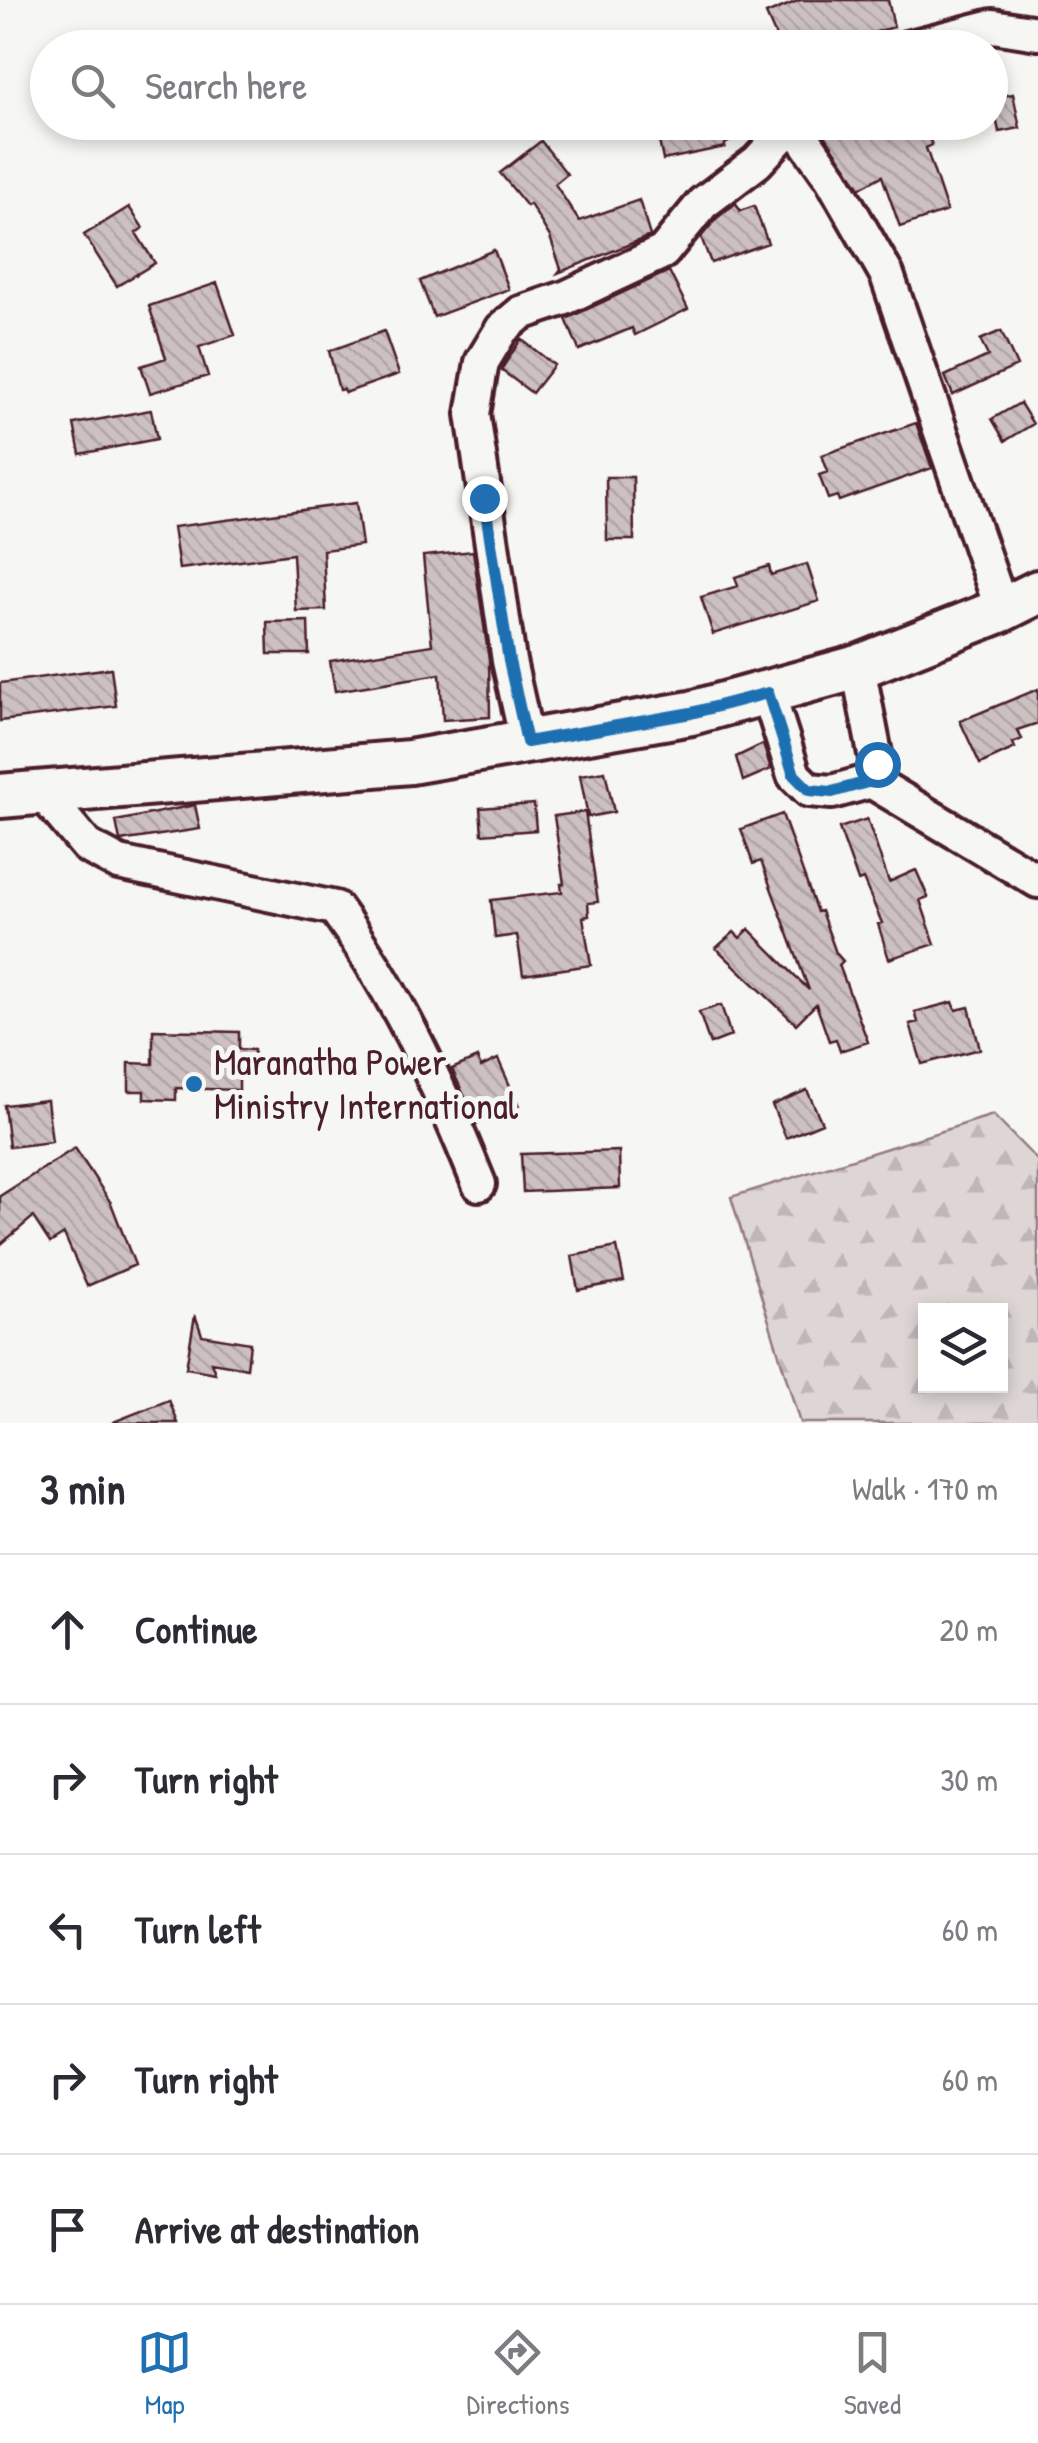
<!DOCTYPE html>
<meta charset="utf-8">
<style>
body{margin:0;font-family:"Patrick Hand",sans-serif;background:#f7f7f7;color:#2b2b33}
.controls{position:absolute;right:30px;bottom:30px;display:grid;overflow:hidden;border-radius:0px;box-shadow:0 5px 15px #0003}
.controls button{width:90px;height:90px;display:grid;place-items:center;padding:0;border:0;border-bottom:2px solid #e1e1e2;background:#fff;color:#2b2b33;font:50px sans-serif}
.stop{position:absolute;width:30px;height:30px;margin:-22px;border:8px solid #1f6fb2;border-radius:50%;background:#fff}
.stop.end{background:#1f6fb2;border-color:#fff;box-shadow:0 2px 10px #0008}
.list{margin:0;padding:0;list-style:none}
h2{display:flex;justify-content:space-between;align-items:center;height:130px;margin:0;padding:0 40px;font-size:42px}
h2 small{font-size:32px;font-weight:400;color:#7c7c81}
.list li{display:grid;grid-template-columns:65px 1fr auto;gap:30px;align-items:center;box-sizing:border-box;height:150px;padding:0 40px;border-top:2px solid #e1e1e2}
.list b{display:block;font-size:38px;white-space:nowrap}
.list em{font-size:32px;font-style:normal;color:#7c7c81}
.icon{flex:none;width:55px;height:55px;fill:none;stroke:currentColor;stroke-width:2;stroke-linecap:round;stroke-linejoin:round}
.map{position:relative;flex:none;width:1038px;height:1423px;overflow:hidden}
.search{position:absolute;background:#fff;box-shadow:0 5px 15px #0003;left:30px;right:30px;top:30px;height:110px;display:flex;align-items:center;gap:25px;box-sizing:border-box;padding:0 35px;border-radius:55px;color:#7c7c81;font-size:38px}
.sheet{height:880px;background:#fff}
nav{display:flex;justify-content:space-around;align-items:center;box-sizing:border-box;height:140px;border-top:2px solid #e1e1e2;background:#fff;font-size:28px;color:#7c7c81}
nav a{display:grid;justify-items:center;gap:5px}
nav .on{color:#1f6fb2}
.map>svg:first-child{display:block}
.forest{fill:url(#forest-firs);stroke:#947a80;stroke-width:2.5;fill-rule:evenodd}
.building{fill:url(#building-back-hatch);stroke:#4a1f2b;stroke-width:2.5}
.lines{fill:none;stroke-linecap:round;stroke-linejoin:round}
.minor-casing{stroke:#4a1f2b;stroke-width:40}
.major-casing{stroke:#4a1f2b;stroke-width:50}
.minor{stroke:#f6f6f2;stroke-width:32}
.major{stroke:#f6f6f2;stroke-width:42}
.route{stroke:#1f6fb2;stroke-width:12}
.poi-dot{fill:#1f6fb2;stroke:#f6f6f2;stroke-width:4}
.labels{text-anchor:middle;stroke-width:10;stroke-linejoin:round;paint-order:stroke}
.poi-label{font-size:38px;fill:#4a1f2b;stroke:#f6f6f2;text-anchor:start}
</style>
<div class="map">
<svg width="1038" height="1423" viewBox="0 0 1038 1423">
<defs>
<pattern id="forest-firs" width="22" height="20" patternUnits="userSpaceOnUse" patternTransform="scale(2.5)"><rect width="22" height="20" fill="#ddd6d5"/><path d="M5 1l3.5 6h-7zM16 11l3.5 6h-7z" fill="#bfb7b7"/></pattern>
<pattern id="building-back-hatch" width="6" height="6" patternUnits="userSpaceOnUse" patternTransform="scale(2.5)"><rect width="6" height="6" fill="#ccc1c0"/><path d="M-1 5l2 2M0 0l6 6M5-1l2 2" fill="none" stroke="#b1a5a5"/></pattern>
</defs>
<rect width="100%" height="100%" fill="#f6f6f2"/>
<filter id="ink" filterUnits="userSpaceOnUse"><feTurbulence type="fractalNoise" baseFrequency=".01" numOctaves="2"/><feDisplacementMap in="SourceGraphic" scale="20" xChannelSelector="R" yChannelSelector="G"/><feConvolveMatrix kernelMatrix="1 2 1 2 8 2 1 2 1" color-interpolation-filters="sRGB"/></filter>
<g filter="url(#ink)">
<path class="forest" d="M 993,1115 L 1038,1161 L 1038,1423 L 800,1423 L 731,1197 ZM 926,1310 L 1000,1310 L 1000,1386 L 926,1386 Z"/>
<path class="building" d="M 800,0 L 888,0 L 894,27 L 819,48 L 781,48 L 766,14 Z
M 1013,94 L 1020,128 L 999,132 L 992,98 Z
M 655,122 L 766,122 L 725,144 L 725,147 L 663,160 Z
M 816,122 L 922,122 L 932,145 L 926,148 L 947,211 L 900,227 L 882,176 L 860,188 Z
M 541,141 L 567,174 L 555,184 L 579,221 L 639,200 L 650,236 L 558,273 L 561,269 L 550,237 L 530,204 L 527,206 L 500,173 Z
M 736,203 L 740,211 L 754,206 L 768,243 L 711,263 L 701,237 L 717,218 Z
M 129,207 L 143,228 L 136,233 L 155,263 L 117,286 L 84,235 Z
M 494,250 L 509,289 L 434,317 L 420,281 Z
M 669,271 L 688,309 L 635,335 L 632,328 L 579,350 L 566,319 Z
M 217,283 L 235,335 L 199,347 L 208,376 L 150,393 L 141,366 L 166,358 L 149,306 Z
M 384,331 L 399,374 L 345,393 L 343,389 L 339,390 L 329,351 Z
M 1001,331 L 1017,366 L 953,395 L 945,376 L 988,356 L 980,340 Z
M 521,339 L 554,365 L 532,393 L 501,370 Z
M 1020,403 L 1033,424 L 1005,441 L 992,419 Z
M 151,410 L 157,439 L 80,454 L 74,424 Z
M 916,423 L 932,468 L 839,501 L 837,496 L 828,499 L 819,475 L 828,472 L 822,455 Z
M 606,477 L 633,477 L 634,540 L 607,540 Z
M 356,503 L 362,545 L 323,550 L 326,610 L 296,611 L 293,554 L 179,569 L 173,527 Z
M 473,551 L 489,660 L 490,717 L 443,720 L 440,674 L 335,691 L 330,661 L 432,645 L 423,556 Z
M 807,564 L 819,601 L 713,634 L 701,597 L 738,586 L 735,577 L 769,566 L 771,575 Z
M 308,621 L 309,654 L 268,654 L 267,622 Z
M 111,668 L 116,706 L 0,721 L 0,683 Z
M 1038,689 L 1038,723 L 1017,730 L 1022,739 L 1013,743 L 1015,748 L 980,764 L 960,721 Z
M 763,744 L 771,769 L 743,781 L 736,757 Z
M 605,771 L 614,812 L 588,817 L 580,775 Z
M 534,804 L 536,830 L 482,834 L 480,808 Z
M 195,805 L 200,829 L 120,841 L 116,821 Z
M 585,812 L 598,902 L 588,903 L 589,916 L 583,917 L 591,965 L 523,975 L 517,935 L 495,938 L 491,900 L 562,892 L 561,884 L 564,884 L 554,816 Z
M 782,814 L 817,912 L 821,911 L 836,953 L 843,961 L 839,965 L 868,1042 L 840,1051 L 836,1039 L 829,1041 L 816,1004 L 796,1024 L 716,948 L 734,932 L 740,938 L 749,929 L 809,990 L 761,861 L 753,864 L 741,829 Z
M 867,819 L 889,882 L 916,870 L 928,897 L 920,900 L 935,944 L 889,959 L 878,924 L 882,923 L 863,879 L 858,881 L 839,828 Z
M 953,1002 L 956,1010 L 969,1007 L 980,1049 L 922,1064 L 910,1024 L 918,1022 L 915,1012 Z
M 721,1005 L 731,1036 L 710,1044 L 699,1012 Z
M 153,1030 L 239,1032 L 239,1049 L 254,1050 L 253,1070 L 239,1070 L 239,1090 L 176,1088 L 176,1100 L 144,1099 L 144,1091 L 129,1091 L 129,1063 L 153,1064 Z
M 477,1058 L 481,1067 L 498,1059 L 519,1106 L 477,1124 L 452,1069 Z
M 807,1090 L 822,1123 L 786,1138 L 772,1105 Z
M 47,1100 L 52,1142 L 9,1147 L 4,1105 Z
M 75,1148 L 111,1203 L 135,1265 L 87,1286 L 64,1234 L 50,1243 L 33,1217 L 0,1245 L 0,1196 Z
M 619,1151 L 620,1188 L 523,1192 L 521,1154 Z
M 617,1247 L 624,1281 L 578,1290 L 572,1256 Z
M 195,1315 L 202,1335 L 250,1343 L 247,1368 L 211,1362 L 215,1373 L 186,1368 Z
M 169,1400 L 178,1423 L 113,1423 L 113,1422 Z"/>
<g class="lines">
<defs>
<path id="minor" d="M 907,48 L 993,26 L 1038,33
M 793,124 L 832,179 L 887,275 L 1002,610
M 768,693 L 794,775 L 809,790 L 832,792 L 871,781 L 877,764 L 858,667
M 527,742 L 509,661 L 473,414 L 482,362 L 502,329 L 521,313 L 565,298 L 663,252 L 703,203 L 757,162 L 794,122
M 871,781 L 1038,881
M 40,790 L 87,846 L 119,863 L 335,908 C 396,992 440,1087 479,1184"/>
<path id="major" d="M 0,796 L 410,762 L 691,713 L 858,667 L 1002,610 L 1038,592"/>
</defs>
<use href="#minor" class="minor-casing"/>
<use href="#major" class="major-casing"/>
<use href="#minor" class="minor"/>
<use href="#major" class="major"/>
</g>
</g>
<g class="lines" filter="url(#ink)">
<path class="route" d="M 484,498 L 509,661 L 527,742 L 691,713 L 768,693 L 794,775 L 809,790 L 832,792 L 871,781 L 877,764"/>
</g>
<circle class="poi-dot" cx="194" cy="1084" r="10"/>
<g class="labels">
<g class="poi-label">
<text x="214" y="1075">Maranatha Power<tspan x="214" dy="44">Ministry International</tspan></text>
</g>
</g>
</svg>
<div class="controls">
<button><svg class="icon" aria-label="layers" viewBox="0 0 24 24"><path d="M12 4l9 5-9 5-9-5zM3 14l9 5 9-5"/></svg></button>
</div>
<div class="stop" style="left:877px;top:764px"></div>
<div class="stop end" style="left:484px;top:498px"></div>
<div class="search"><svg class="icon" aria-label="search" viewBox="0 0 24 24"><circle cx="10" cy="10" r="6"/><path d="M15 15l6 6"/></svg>Search here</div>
</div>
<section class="sheet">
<h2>3 min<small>Walk · 170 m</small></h2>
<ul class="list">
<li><svg class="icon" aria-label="ahead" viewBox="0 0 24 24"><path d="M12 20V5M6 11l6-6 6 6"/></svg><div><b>Continue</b></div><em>20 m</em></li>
<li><svg class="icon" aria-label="right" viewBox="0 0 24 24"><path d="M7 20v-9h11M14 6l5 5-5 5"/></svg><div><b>Turn right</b></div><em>30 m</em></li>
<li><svg class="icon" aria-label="left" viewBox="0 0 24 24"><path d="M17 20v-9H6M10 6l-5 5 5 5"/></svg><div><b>Turn left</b></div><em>60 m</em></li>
<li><svg class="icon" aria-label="right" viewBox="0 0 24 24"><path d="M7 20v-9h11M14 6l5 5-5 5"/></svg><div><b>Turn right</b></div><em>60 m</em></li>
<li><svg class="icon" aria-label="arrive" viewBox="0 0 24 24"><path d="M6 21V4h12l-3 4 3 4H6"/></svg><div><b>Arrive at destination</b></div></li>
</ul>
</section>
<nav>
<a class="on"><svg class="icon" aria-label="map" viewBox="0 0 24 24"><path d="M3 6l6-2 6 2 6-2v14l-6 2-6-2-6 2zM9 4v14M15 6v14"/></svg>Map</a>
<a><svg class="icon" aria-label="directions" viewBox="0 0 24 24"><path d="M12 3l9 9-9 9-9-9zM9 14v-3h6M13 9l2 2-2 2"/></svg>Directions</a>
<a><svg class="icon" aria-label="saved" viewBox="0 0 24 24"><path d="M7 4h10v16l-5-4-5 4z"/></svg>Saved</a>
</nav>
